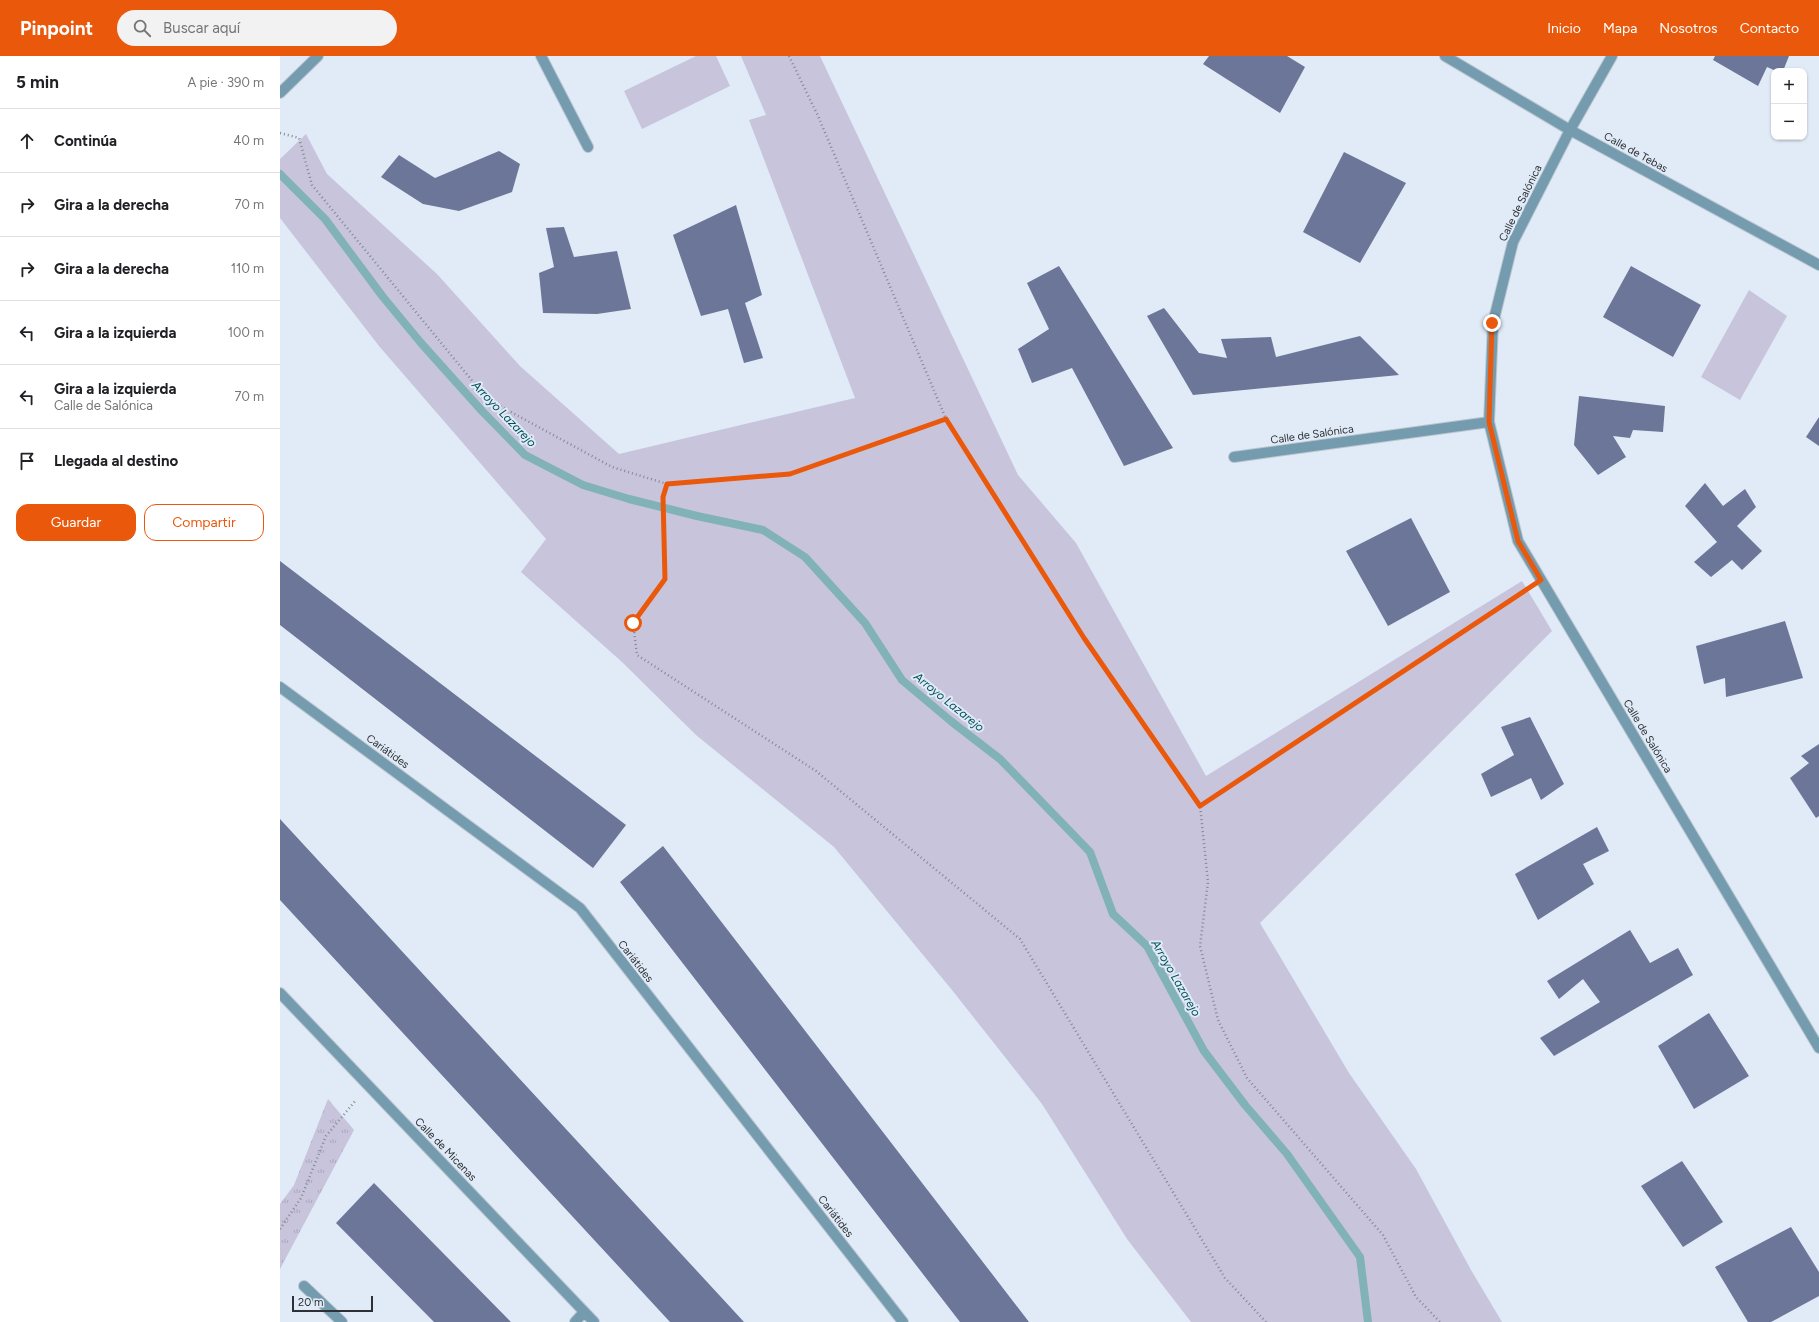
<!DOCTYPE html>
<html lang="es">
<meta charset="utf-8">
<style>
body{margin:0;font-family:Figtree,sans-serif;background:#f2f2f2;color:#202124}
.controls{position:absolute;right:12px;top:12px;display:grid;overflow:hidden;border-radius:8px;box-shadow:0 1px 3px #0004}
.controls button{width:36px;height:36px;display:grid;place-items:center;padding:0;border:0;border-bottom:1px solid #e0e0e0;background:#fff;color:#202124;font:20px sans-serif}
.scale{position:absolute;left:12px;bottom:10px;width:81px;box-sizing:border-box;padding-left:4px;border:2px solid #2d3135;border-top:0;font-size:11px;line-height:14px;white-space:nowrap;color:#2d3135;-webkit-text-stroke:3px #e0ebf7;paint-order:stroke}
.stop{position:absolute;width:12px;height:12px;margin:-9px;border:3px solid #ea580c;border-radius:50%;background:#fff}
.stop.end{background:#ea580c;border-color:#fff;box-shadow:0 1px 4px #0008}
.list{margin:0;padding:0;list-style:none}
h2{display:flex;justify-content:space-between;align-items:center;height:52px;margin:0;padding:0 16px;font-size:17px}
h2 small{font-size:13px;font-weight:400;color:#757577}
.list li{display:grid;grid-template-columns:26px 1fr auto;gap:12px;align-items:center;box-sizing:border-box;height:64px;padding:0 16px;border-top:1px solid #e0e0e0}
.list b{display:block;font-size:15px;white-space:nowrap}
.list p{margin:0;font-size:13px;white-space:nowrap;color:#757577}
.list em{font-size:13px;font-style:normal;color:#757577}
.actions{display:flex;gap:8px;padding:12px 16px}
.actions a{flex:1;padding:9px 0;border:1px solid #ea580c;border-radius:12px;text-align:center;font-size:14px;color:#ea580c}
.actions .main{background:#ea580c;color:#fff}
.icon{flex:none;width:22px;height:22px;fill:none;stroke:currentColor;stroke-width:2;stroke-linecap:round;stroke-linejoin:round}
.map{position:relative;flex:none;width:1539px;height:1266px;overflow:hidden}
header{display:flex;align-items:center;gap:24px;box-sizing:border-box;height:56px;padding:0 20px;background:#ea580c;color:#fff}
header strong{font-size:19px}
nav{display:flex;gap:22px;margin-inline-start:auto;font-size:14px}
.search{width:280px;height:36px;background:#f2f2f2;display:flex;align-items:center;gap:10px;box-sizing:border-box;padding:0 14px;border-radius:22px;color:#757577;font-size:15px}
main{display:flex}
aside{flex:1;background:#fff}
.map>svg:first-child{display:block}
.grass{fill:url(#grass-tufts)}
.green{fill:#c7c4db}
.lines{fill:none;stroke-linecap:round;stroke-linejoin:round}
.stream{stroke:#80b2b8;stroke-width:8}
.building{fill:#6b7698}
.minor-casing{stroke:#bcc6d0;stroke-width:12}
.path{stroke:#838a92;stroke-width:2.5;stroke-dasharray:1 3;stroke-linecap:butt}
.minor{stroke:#749cae;stroke-width:10}
.route{stroke:#ea580c;stroke-width:5}
.labels{text-anchor:middle;stroke-width:4;stroke-linejoin:round;paint-order:stroke}
.street-label{font-size:11px;fill:#2d3135;stroke:#e0ebf7}
.water-label{font-size:12px;font-style:italic;fill:#004f56;stroke:#e0ebf7}
</style>
<header>
<strong>Pinpoint</strong>
<div class="search"><svg class="icon" aria-label="search" viewBox="0 0 24 24"><circle cx="10" cy="10" r="6"/><path d="M15 15l6 6"/></svg>Buscar aquí</div>
<nav><a>Inicio</a><a>Mapa</a><a>Nosotros</a><a>Contacto</a></nav>
</header>
<main>
<aside>
<h2>5 min<small>A pie · 390 m</small></h2>
<ul class="list">
<li><svg class="icon" aria-label="ahead" viewBox="0 0 24 24"><path d="M12 20V5M6 11l6-6 6 6"/></svg><div><b>Continúa</b></div><em>40 m</em></li>
<li><svg class="icon" aria-label="right" viewBox="0 0 24 24"><path d="M7 20v-9h11M14 6l5 5-5 5"/></svg><div><b>Gira a la derecha</b></div><em>70 m</em></li>
<li><svg class="icon" aria-label="right" viewBox="0 0 24 24"><path d="M7 20v-9h11M14 6l5 5-5 5"/></svg><div><b>Gira a la derecha</b></div><em>110 m</em></li>
<li><svg class="icon" aria-label="left" viewBox="0 0 24 24"><path d="M17 20v-9H6M10 6l-5 5 5 5"/></svg><div><b>Gira a la izquierda</b></div><em>100 m</em></li>
<li><svg class="icon" aria-label="left" viewBox="0 0 24 24"><path d="M17 20v-9H6M10 6l-5 5 5 5"/></svg><div><b>Gira a la izquierda</b><p>Calle de Salónica</p></div><em>70 m</em></li>
<li><svg class="icon" aria-label="arrive" viewBox="0 0 24 24"><path d="M6 21V4h12l-3 4 3 4H6"/></svg><div><b>Llegada al destino</b></div></li>
</ul>
<div class="actions"><a class="main">Guardar</a><a>Compartir</a></div>
</aside>
<div class="map">
<svg width="1539" height="1266" viewBox="0 0 1539 1266">
<defs>
<pattern id="grass-tufts" width="24" height="20" patternUnits="userSpaceOnUse"><rect width="24" height="20" fill="#c7c4db"/><path d="M3 7l-1-3M5 7V3M7 7l1-3M15 17l-1-3M17 17v-4M19 17l1-3" fill="none" stroke="#aba9bd"/></pattern>
</defs>
<rect width="100%" height="100%" fill="#e0ebf7"/>
<path class="grass" d="M 48,1043 L 74,1074 L 0,1213 L 0,1148 L 14,1129 Z"/>
<path class="green" d="M 416,0 L 436,0 L 450,30 L 362,73 L 344,35 Z
M 461,0 L 540,0 L 738,419 L 796,487 L 926,720 L 1242,525 L 1272,575 L 980,867 L 1069,1017 L 1136,1113 L 1191,1214 L 1222,1266 L 911,1266 L 847,1183 L 762,1048 L 672,934 L 554,791 L 416,679 L 342,606 L 241,516 L 266,483 L 99,290 L 0,162 L 0,103 L 26,78 L 47,118 L 157,218 L 240,310 L 339,398 L 575,342 L 469,64 L 486,59 Z
M 1469,234 L 1507,260 L 1460,344 L 1421,321 Z"/>
<g class="lines">
<path class="stream" d="M 0,118 L 45,163 L 103,241 L 141,287 L 202,355 L 245,399 L 303,429 L 349,443 L 417,460 L 483,474 L 525,501 L 585,567 L 622,624 L 672,666 L 720,703 L 810,796 L 833,858 L 867,890 L 924,995 L 965,1049 L 1007,1098 L 1080,1201 L 1088,1266"/>
</g>
<path class="building" d="M 929,0 L 1007,0 L 1025,11 L 1000,57 L 923,8 Z
M 1435,0 L 1509,0 L 1503,15 L 1496,15 L 1487,11 L 1478,30 L 1433,4 Z
M 219,95 L 240,108 L 232,136 L 179,155 L 143,148 L 101,121 L 119,99 L 155,122 Z
M 1064,96 L 1126,127 L 1080,207 L 1023,176 Z
M 456,149 L 482,239 L 465,247 L 483,302 L 464,307 L 448,253 L 421,260 L 393,179 Z
M 284,171 L 294,201 L 337,195 L 351,253 L 317,258 L 263,257 L 259,217 L 274,211 L 266,172 Z
M 779,210 L 893,392 L 844,410 L 792,312 L 752,327 L 738,293 L 769,273 L 747,227 Z
M 1351,210 L 1421,249 L 1393,301 L 1323,261 Z
M 884,252 L 919,297 L 947,302 L 941,283 L 991,281 L 996,301 L 1080,280 L 1119,319 L 913,339 L 867,260 Z
M 1299,340 L 1385,350 L 1383,376 L 1353,374 L 1350,382 L 1333,380 L 1346,401 L 1318,419 L 1294,389 Z
M 1539,361 L 1539,390 L 1526,381 Z
M 1425,427 L 1443,450 L 1465,433 L 1476,451 L 1457,470 L 1482,495 L 1462,514 L 1452,504 L 1431,521 L 1414,506 L 1437,486 L 1405,450 Z
M 1131,462 L 1170,536 L 1108,570 L 1066,495 Z
M 0,505 L 346,769 L 313,812 L 0,569 Z
M 1505,565 L 1523,622 L 1446,641 L 1445,622 L 1424,628 L 1416,590 Z
M 1250,661 L 1284,728 L 1261,744 L 1251,722 L 1211,741 L 1201,718 L 1234,699 L 1221,671 Z
M 1539,688 L 1539,760 L 1536,762 L 1510,722 L 1529,707 L 1521,700 Z
M 0,763 L 464,1266 L 390,1266 L 0,844 Z
M 1317,771 L 1329,795 L 1303,808 L 1314,828 L 1258,864 L 1235,818 Z
M 383,790 L 749,1266 L 680,1266 L 340,826 Z
M 1350,874 L 1370,907 L 1398,892 L 1413,919 L 1274,1000 L 1260,982 L 1320,946 L 1303,923 L 1279,943 L 1267,925 Z
M 1429,957 L 1469,1020 L 1414,1053 L 1378,990 Z
M 1402,1105 L 1443,1166 L 1403,1191 L 1361,1130 Z
M 94,1127 L 231,1266 L 154,1266 L 56,1167 Z
M 1511,1171 L 1539,1216 L 1539,1240 L 1491,1266 L 1468,1266 L 1435,1211 Z"/>
<g class="lines">
<defs>
<path id="minor" d="M 261,0 L 308,91
M 1165,0 L 1290,74 L 1539,209
M 1332,0 L 1290,74 L 1233,186 L 1213,267 L 1209,366 L 1238,485 L 1539,992
M 0,37 L 38,0
M 954,401 L 1209,366
M 0,631 L 300,852 L 623,1266
M 0,937 L 314,1266
M 24,1230 L 62,1266
M 295,1266 L 304,1256"/>
</defs>
<use href="#minor" class="minor-casing"/>
<path class="path" d="M 509,0 L 538,60 L 666,363 L 804,582 L 920,749 L 928,826 L 920,890 L 938,964 L 967,1022 L 1103,1179 L 1136,1241 L 1160,1266
M 0,77 L 19,82 L 32,129 L 207,343 L 332,411 L 387,428
M 666,363 L 510,418 L 387,428 L 383,441 L 385,523 L 353,567 L 357,599 L 536,715 L 740,883 L 945,1222 L 986,1266
M 920,749 L 1245,534
M 0,1173 L 21,1142 L 46,1080 L 76,1044"/>
<use href="#minor" class="minor"/>
</g>
<g class="lines">
<path class="route" d="M 353,567 L 385,523 L 383,441 L 387,428 L 510,418 L 666,363 L 804,582 L 920,750 L 1261,524 L 1238,485 L 1209,366 L 1212,267"/>
</g>
<g class="labels">
<g class="street-label">
<text transform="translate(1356 96) rotate(29)" y="4">Calle de Tebas</text>
<text transform="translate(1240 147) rotate(-64)" y="4">Calle de Salónica</text>
<text transform="translate(1032 378) rotate(-8)" y="4">Calle de Salónica</text>
<text transform="translate(1368 680) rotate(59)" y="4">Calle de Salónica</text>
<text transform="translate(108 695) rotate(36)" y="4">Cariátides</text>
<text transform="translate(356 905) rotate(52)" y="4">Cariátides</text>
<text transform="translate(166 1093) rotate(46)" y="4">Calle de Micenas</text>
<text transform="translate(556 1160) rotate(52)" y="4">Cariátides</text>
</g>
<g class="water-label">
<text transform="translate(224 358) rotate(46)" y="4">Arroyo Lazarejo</text>
<text transform="translate(669 646) rotate(39)" y="4">Arroyo Lazarejo</text>
<text transform="translate(896 922) rotate(60)" y="4">Arroyo Lazarejo</text>
</g>
</g>
</svg>
<div class="controls">
<button>+</button>
<button>−</button>
</div>
<div class="scale">20 m</div>
<div class="stop" style="left:353px;top:567px"></div>
<div class="stop end" style="left:1212px;top:267px"></div>
</div>
</main>
